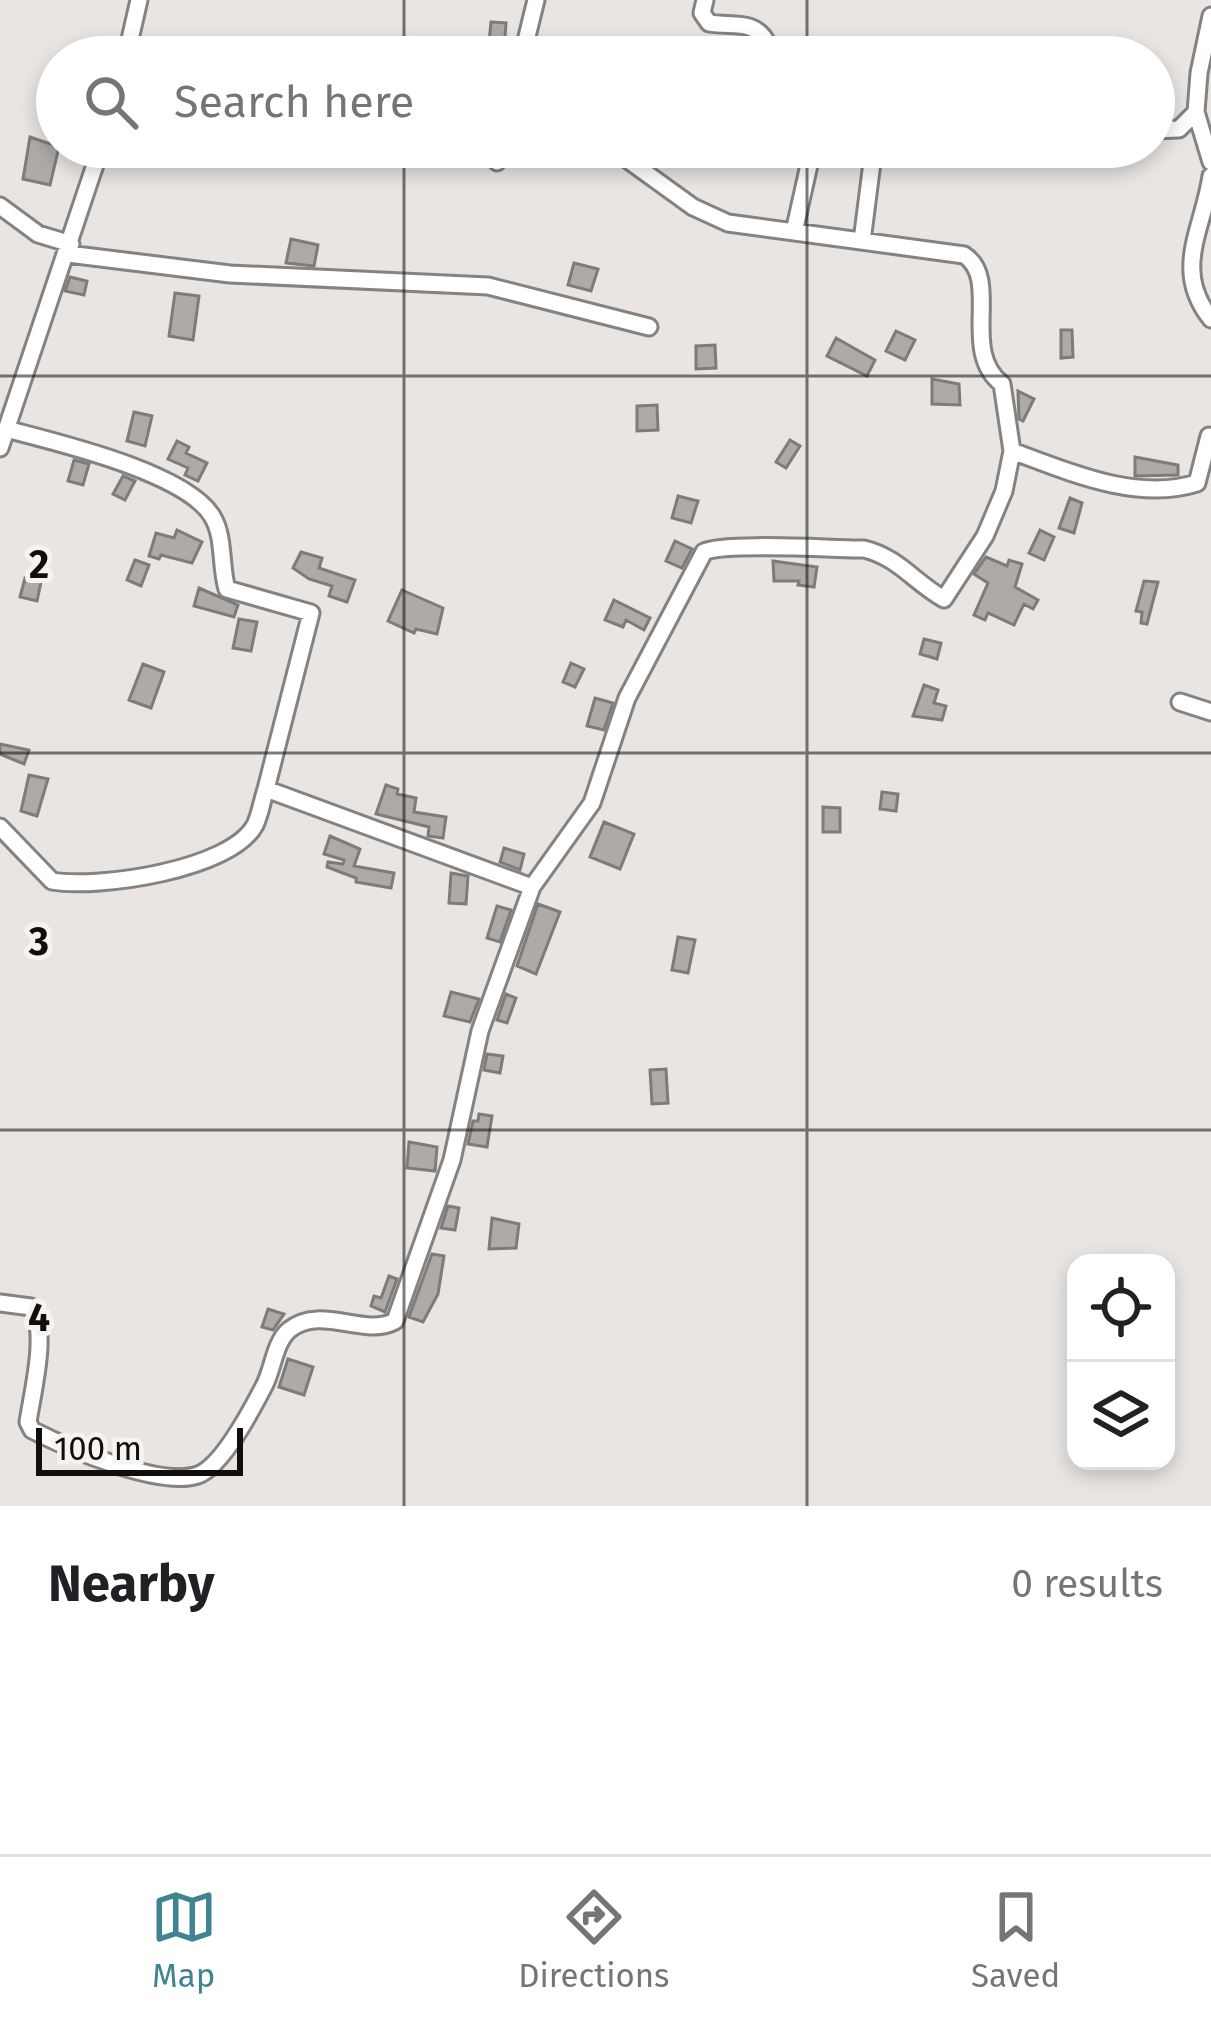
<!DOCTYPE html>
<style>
body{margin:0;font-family:"Fira Sans",sans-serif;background:#f6f6f6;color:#202124}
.controls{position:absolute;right:36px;bottom:36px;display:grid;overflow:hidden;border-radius:24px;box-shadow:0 6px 18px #0003}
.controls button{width:108px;height:108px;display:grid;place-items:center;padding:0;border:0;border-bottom:3px solid #e0e0e0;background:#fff;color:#202124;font:60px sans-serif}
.scale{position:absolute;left:36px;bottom:30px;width:207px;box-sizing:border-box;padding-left:12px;border:6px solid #100f0e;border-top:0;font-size:33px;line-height:42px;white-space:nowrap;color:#100f0e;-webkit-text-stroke:9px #f6f3f0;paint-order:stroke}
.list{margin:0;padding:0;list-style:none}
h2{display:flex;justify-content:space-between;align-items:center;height:156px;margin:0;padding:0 48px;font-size:51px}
h2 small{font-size:39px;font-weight:400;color:#757577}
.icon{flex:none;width:66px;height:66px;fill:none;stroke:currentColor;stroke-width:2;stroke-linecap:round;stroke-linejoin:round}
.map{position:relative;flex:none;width:1211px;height:1506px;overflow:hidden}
.search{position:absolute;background:#fff;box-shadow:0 6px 18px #0003;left:36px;right:36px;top:36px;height:132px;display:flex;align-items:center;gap:30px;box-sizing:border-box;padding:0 42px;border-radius:66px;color:#757577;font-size:45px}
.sheet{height:348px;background:#fff}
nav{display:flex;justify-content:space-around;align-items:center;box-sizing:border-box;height:168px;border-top:3px solid #e0e0e0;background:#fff;font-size:33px;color:#757577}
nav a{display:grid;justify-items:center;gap:6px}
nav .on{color:#3f8491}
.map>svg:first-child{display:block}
.building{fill:#adaaa7;stroke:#7e7b79;stroke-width:3}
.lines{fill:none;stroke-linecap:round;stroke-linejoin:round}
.minor-casing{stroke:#858280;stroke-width:21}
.minor{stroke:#fff;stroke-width:15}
.grid{fill:none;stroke:#100f0e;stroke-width:3;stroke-opacity:0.55}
.grid-label{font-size:39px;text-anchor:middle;font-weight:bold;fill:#100f0e;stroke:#f6f3f0;stroke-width:10;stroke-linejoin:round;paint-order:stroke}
</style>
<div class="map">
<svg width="1211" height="1506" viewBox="0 0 1211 1506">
<rect width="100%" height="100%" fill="#e8e5e3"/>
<path class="building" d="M 491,22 L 506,23 L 504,53 L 488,52 Z
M 30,137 L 59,147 L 50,185 L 23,179 Z
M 291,239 L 318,245 L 314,266 L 286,263 Z
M 574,263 L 598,269 L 591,291 L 568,285 Z
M 70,277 L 87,281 L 84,295 L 65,291 Z
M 175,293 L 199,296 L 193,340 L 169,336 Z
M 1061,330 L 1072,330 L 1073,357 L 1061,358 Z
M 896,331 L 915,340 L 905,360 L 886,351 Z
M 836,338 L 875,360 L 867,376 L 827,356 Z
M 715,345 L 716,368 L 696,369 L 696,346 Z
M 932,379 L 959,384 L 960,405 L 932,404 Z
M 1018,391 L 1034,399 L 1023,421 L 1019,419 Z
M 657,405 L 658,430 L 637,431 L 637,406 Z
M 134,412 L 152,416 L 145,446 L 127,441 Z
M 790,440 L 800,446 L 786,468 L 776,462 Z
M 177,441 L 189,447 L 186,453 L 207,463 L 198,481 L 185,475 L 188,468 L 168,459 Z
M 1135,457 L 1178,465 L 1178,475 L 1135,476 Z
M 74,460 L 89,464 L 83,485 L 68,481 Z
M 123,476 L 135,481 L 125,500 L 113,494 Z
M 678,496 L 698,501 L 691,523 L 672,518 Z
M 1070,498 L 1082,503 L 1074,533 L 1059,528 Z
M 177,530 L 202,542 L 192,563 L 161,555 L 159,559 L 149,556 L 156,533 L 174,538 Z
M 1040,530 L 1054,537 L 1044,560 L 1029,553 Z
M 675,541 L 692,549 L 682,568 L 666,561 Z
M 301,552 L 322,558 L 319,568 L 355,580 L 347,602 L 329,596 L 332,586 L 309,579 L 293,568 Z
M 986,557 L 1007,566 L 1009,560 L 1022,564 L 1015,587 L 1038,600 L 1033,609 L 1024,604 L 1014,625 L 988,613 L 985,620 L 974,615 L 988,583 L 974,574 Z
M 135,560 L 149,565 L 141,586 L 127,580 Z
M 773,561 L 817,567 L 814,587 L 798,585 L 799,581 L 774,581 Z
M 25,578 L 41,582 L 37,601 L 20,597 Z
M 1144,581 L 1158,582 L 1147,624 L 1141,623 L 1142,612 L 1136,611 Z
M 199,588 L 238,605 L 234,617 L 194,606 Z
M 402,590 L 443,608 L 437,634 L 416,629 L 414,633 L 388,621 Z
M 614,600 L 650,618 L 644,630 L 626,620 L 623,627 L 605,620 Z
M 239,619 L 257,622 L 251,651 L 233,648 Z
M 924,639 L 941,643 L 937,659 L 920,654 Z
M 571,663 L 584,669 L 575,687 L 563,682 Z
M 143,664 L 164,672 L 151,708 L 129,700 Z
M 924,685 L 938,690 L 934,703 L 946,706 L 942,720 L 913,716 Z
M 595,698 L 613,703 L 604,730 L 587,726 Z
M 0,744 L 29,750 L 24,764 L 0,754 Z
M 29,775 L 48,779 L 37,816 L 21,811 Z
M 386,785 L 398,789 L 397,794 L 416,798 L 414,812 L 446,817 L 443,838 L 428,836 L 429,827 L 376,814 Z
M 882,792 L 898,794 L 896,811 L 880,809 Z
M 823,807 L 840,808 L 840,832 L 823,832 Z
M 604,822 L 634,834 L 620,869 L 590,857 Z
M 330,836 L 360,849 L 354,866 L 394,873 L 391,888 L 356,882 L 356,878 L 327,867 L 328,862 L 343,864 L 344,860 L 324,854 Z
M 504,848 L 524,854 L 520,870 L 500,862 Z
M 451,873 L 468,876 L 466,904 L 449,903 Z
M 538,904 L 560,912 L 536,974 L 517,966 Z
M 497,906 L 511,910 L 500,942 L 487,938 Z
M 678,937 L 695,940 L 688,973 L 672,970 Z
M 451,992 L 479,999 L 470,1022 L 444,1016 Z
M 506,994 L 516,998 L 507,1023 L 497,1020 Z
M 487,1054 L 503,1056 L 500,1073 L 484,1070 Z
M 666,1069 L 668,1103 L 652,1104 L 650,1070 Z
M 479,1114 L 492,1116 L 487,1147 L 468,1144 L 473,1121 L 478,1121 Z
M 409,1142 L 437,1147 L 435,1171 L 407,1168 Z
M 448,1206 L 459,1208 L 455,1230 L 441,1228 Z
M 492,1218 L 519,1224 L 516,1248 L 489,1249 Z
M 432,1254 L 444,1256 L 438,1294 L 423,1322 L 409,1317 Z
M 389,1276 L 397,1279 L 385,1312 L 371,1306 L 374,1296 L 381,1298 Z
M 268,1309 L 284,1314 L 273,1330 L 262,1327 Z
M 288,1359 L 313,1367 L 304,1395 L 279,1387 Z"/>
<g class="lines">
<defs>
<path id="minor" d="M 705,0 L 702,13 L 709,23 C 733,27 755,19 767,43 L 760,57
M 126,57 L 139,0
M 522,57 L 536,0
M 1196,112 L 1211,162
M 1154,130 L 1179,129 L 1196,112 L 1199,73 L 1211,16
M 497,162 L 501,147
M 1211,176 C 1203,230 1172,270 1211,319
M 0,206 L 38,234 L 71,244
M 794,232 L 813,147
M 862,241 L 874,147
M 68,254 L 230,274 L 488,286 L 649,327
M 6,429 C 55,442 185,472 212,516 C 225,537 220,566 227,589 L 311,613 L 266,789
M 0,448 L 101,147
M 1012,451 C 1069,472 1136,502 1197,483 L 1209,436
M 1180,702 L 1211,712
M 0,827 L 52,881 C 98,889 231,870 255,825 C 260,815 262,801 266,789 L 532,887 L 480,1031 L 452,1160 L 395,1321 C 364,1338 321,1304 289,1330 C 274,1343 273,1371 263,1388 C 251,1411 222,1466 198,1475 C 160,1488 67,1448 32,1430 L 28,1422 C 32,1394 49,1329 31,1307 L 0,1303
M 532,887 L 592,803 L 627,698 L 704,552 C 723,542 834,549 864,549 C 898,557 915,583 944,599 L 985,536 L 1004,491 L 1012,451 L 1002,384 C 959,351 1002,279 964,255 L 728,223 L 693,207 L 610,147"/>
</defs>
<use href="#minor" class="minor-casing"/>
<use href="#minor" class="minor"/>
</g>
<path class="grid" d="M 404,0 L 404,57M 807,0 L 807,57M 404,147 L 404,1506M 807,147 L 807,1506M 0,376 L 1211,376M 0,753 L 1211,753M 0,1130 L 1211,1130"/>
<g class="grid-label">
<text x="39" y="578">2</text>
<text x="39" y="955">3</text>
<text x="39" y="1331">4</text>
</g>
</svg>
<div class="controls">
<button><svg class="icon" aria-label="locate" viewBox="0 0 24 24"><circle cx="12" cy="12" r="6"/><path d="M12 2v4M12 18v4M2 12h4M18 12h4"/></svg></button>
<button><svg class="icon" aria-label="layers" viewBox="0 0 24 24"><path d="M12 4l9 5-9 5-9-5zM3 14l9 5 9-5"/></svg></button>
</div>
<div class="scale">100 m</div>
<div class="search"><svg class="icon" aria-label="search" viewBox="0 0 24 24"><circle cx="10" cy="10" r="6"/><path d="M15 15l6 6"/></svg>Search here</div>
</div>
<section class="sheet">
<h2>Nearby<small>0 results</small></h2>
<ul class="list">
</ul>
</section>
<nav>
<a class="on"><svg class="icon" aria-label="map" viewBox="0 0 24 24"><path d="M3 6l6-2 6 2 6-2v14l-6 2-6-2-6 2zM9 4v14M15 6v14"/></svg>Map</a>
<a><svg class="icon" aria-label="directions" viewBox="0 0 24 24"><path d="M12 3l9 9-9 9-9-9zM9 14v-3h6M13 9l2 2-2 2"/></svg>Directions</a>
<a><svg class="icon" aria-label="saved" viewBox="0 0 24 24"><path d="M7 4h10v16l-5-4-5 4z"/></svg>Saved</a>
</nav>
